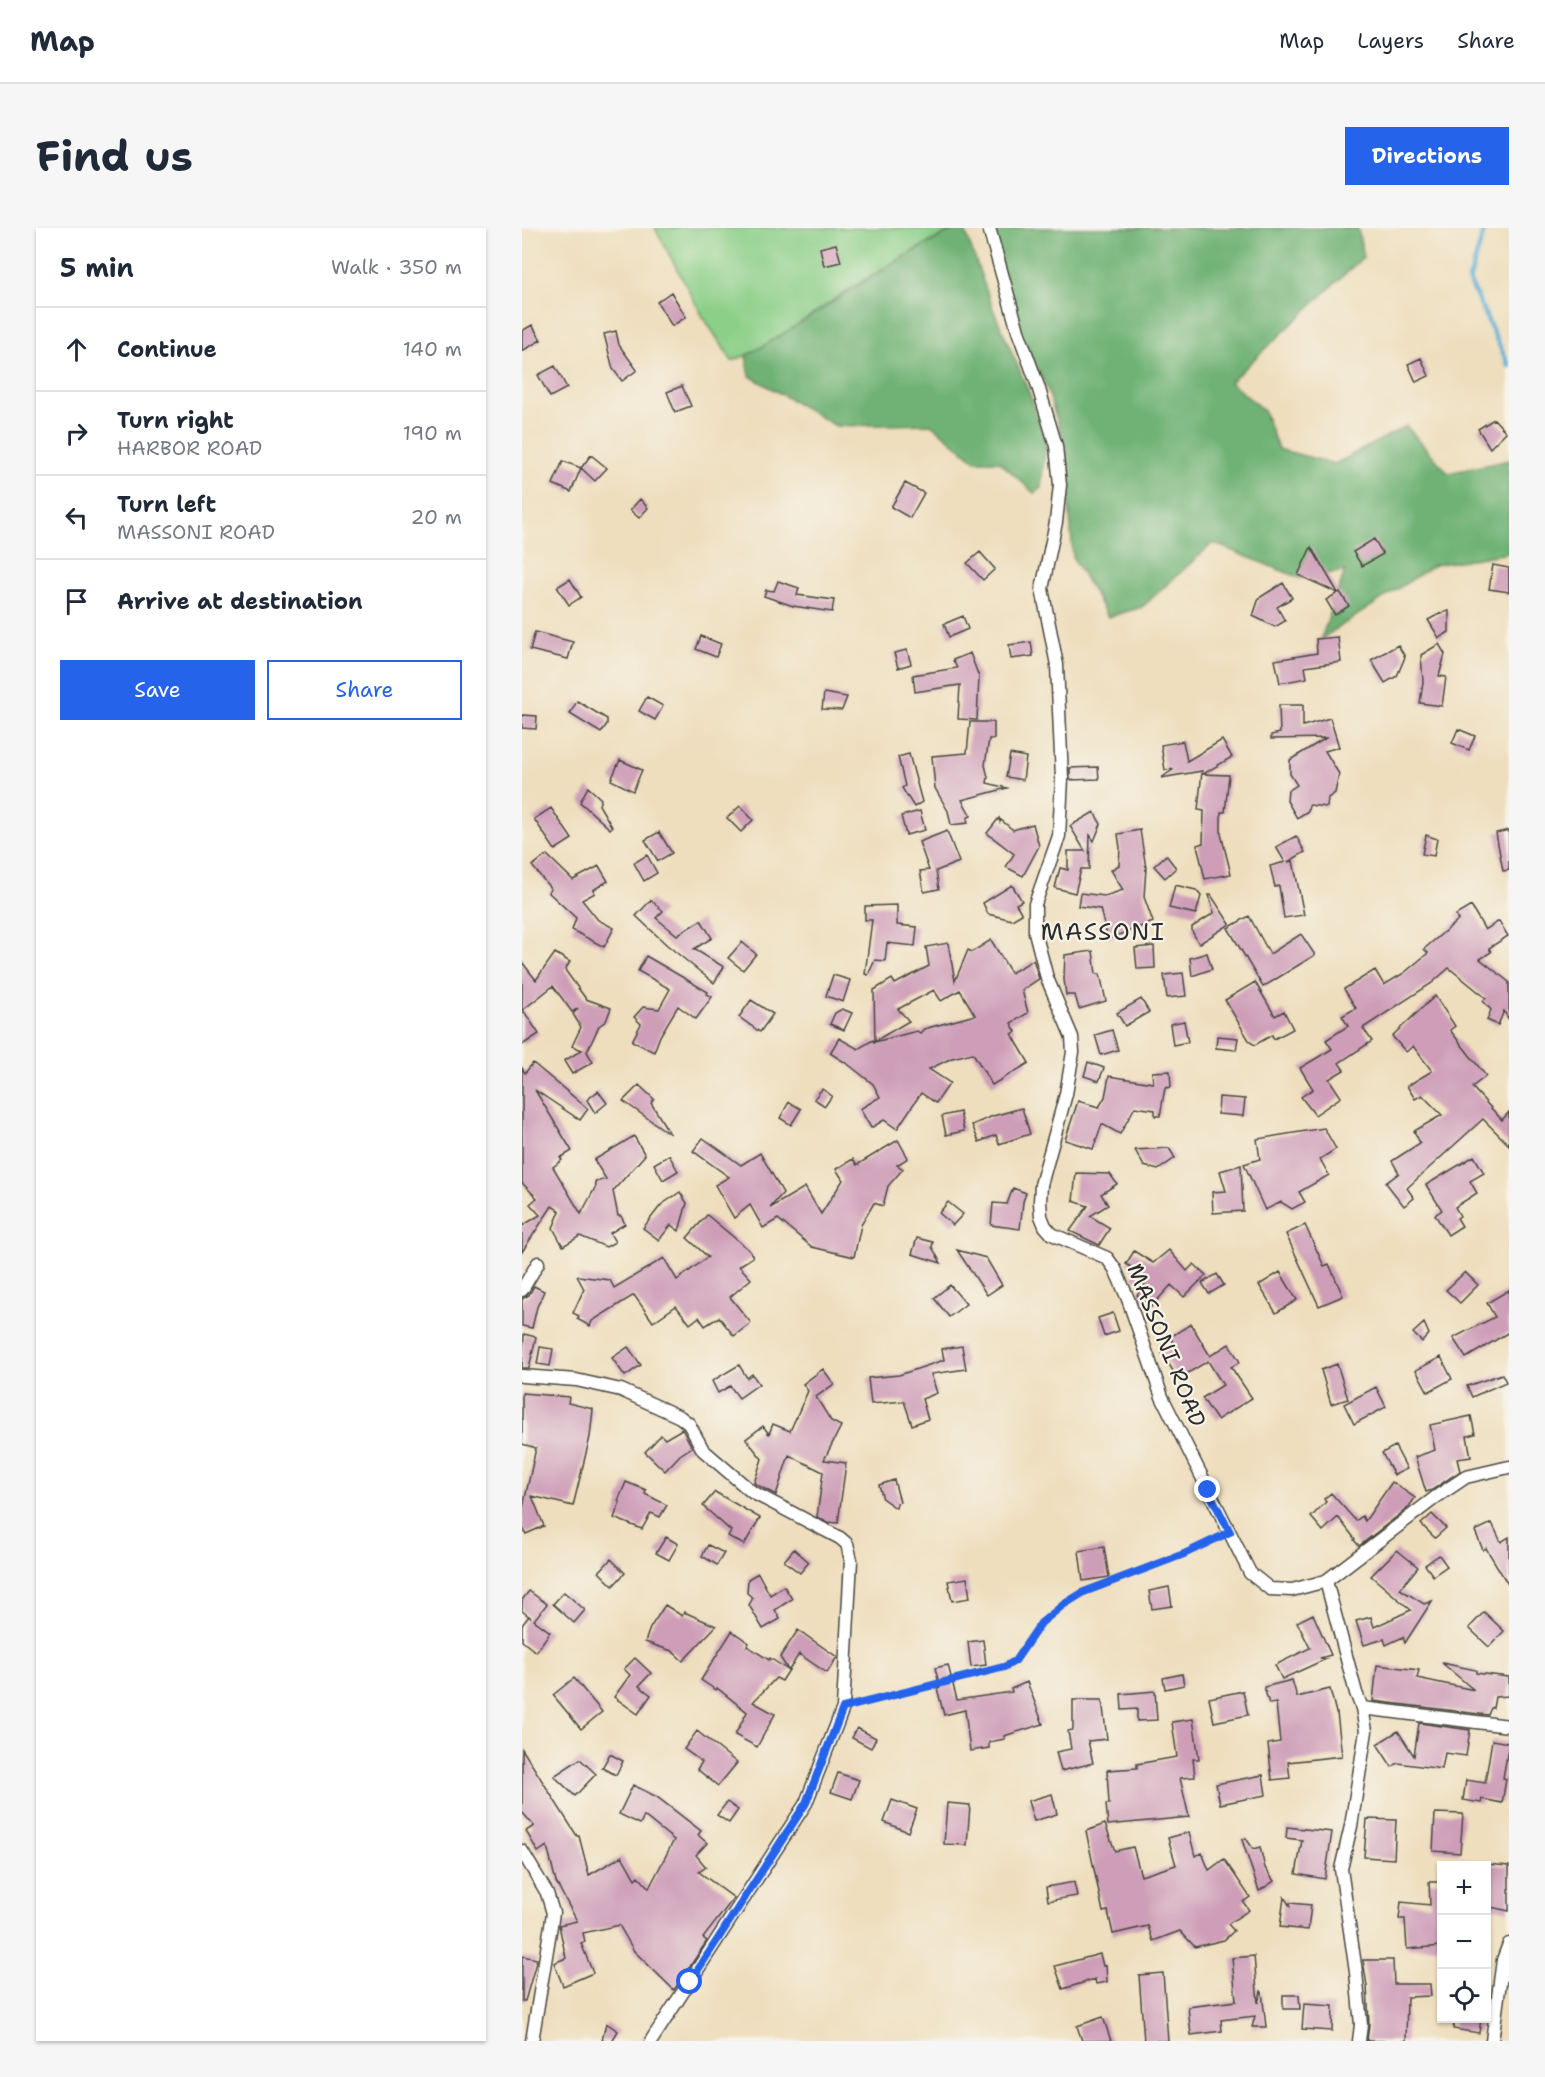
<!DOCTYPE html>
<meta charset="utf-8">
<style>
body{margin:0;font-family:"Shantell Sans",sans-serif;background:#f6f6f7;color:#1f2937}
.controls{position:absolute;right:18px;bottom:18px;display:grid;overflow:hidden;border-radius:0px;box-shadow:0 2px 4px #0004}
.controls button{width:54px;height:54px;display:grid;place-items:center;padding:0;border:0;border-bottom:2px solid #e0e1e3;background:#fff;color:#1f2937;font:30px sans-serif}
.stop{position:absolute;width:18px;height:18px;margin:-14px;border:4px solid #2563eb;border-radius:50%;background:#fff}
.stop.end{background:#2563eb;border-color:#fff;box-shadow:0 2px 6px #0008}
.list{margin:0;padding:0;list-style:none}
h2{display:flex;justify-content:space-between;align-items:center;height:78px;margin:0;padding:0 24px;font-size:26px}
h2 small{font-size:20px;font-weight:400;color:#747a83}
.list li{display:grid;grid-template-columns:39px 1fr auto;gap:18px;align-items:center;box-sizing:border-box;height:84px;padding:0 24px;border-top:2px solid #e0e1e3}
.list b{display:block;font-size:22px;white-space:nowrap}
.list p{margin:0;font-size:20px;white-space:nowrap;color:#747a83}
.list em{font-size:20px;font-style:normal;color:#747a83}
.actions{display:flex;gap:12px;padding:18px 24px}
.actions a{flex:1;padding:14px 0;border:2px solid #2563eb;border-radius:0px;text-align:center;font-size:21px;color:#2563eb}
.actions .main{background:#2563eb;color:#fff}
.icon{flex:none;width:33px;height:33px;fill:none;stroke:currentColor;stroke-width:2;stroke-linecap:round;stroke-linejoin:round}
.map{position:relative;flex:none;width:987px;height:1813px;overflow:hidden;border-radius:0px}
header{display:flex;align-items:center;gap:36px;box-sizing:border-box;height:84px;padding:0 30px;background:#fff;border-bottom:2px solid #e0e1e3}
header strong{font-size:28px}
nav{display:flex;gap:33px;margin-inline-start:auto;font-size:21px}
.intro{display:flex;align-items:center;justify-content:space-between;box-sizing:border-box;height:144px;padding:0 36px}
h1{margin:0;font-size:42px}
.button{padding:15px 27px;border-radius:0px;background:#2563eb;color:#fff;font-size:21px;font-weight:700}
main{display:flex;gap:36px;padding:0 36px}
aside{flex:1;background:#fff;border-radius:0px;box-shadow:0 2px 4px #0004}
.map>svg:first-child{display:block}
.green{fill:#8bcf88;stroke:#5b7d5a;stroke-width:1.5}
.forest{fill:#70b274;stroke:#4e6e50;stroke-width:1.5}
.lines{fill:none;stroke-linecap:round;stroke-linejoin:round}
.stream{stroke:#5aadd5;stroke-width:4.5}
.building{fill:#ce9eb8}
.street-casing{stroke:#484641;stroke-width:15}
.path{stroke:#484641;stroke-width:3;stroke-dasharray:1.5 4.5;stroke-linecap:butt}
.street{stroke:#fff;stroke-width:12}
.route{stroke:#2563eb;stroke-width:8}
.labels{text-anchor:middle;stroke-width:4.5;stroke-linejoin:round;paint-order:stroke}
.street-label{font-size:22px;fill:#2b2b2b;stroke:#f7f3e8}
.neighbourhood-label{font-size:24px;letter-spacing:1.5px;fill:#2b2b2b;stroke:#f7f3e8}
</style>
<header>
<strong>Map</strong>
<nav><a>Map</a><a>Layers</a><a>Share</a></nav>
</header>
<div class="intro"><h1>Find us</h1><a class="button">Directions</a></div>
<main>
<aside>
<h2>5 min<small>Walk · 350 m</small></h2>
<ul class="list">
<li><svg class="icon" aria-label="ahead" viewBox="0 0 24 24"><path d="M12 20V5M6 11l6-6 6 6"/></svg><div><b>Continue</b></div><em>140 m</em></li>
<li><svg class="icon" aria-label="right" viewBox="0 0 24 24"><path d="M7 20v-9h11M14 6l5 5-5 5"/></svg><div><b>Turn right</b><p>HARBOR ROAD</p></div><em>190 m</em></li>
<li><svg class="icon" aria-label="left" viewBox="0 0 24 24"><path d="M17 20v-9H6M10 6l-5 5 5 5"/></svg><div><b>Turn left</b><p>MASSONI ROAD</p></div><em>20 m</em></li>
<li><svg class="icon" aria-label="arrive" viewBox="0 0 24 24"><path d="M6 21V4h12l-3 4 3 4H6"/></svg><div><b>Arrive at destination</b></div></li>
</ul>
<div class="actions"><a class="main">Save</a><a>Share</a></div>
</aside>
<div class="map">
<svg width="987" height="1813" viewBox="0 0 987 1813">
<rect width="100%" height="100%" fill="#f7f3e8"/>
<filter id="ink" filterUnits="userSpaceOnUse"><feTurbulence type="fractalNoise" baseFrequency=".0167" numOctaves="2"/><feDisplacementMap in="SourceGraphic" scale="12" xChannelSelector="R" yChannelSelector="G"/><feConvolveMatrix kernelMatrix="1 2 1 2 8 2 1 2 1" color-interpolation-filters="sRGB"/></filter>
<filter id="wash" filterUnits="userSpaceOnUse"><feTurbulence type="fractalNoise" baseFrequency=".008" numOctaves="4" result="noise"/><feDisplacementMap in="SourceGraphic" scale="24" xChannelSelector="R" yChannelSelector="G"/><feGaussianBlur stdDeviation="1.35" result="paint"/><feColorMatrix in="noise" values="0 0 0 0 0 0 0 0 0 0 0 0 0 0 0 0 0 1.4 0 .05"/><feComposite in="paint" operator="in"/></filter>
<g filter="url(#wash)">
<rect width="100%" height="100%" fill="#eedebd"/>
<path class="green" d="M 133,0 L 435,0 C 397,19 359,41 323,64 C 287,88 252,118 210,133 L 180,87 Z"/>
<path class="forest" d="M 435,0 L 442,0 L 471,81 L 507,164 L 524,212 L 519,260 L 512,265 L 477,233 L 454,233 L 409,196 L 314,198 L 228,148 L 224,128 C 295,87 361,37 435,0 Z
M 471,0 L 836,0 L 841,29 L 708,154 L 742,183 L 756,221 L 813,236 L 884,198 L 926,245 L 987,232 L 987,325 L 912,337 L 799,411 L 823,343 L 778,350 L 691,315 L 620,379 L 586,389 L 551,330 L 543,218 L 525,160 L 495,103 Z"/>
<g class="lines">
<path class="stream" d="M 966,0 L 962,3 L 947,52 L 987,138"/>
</g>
<g id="blocks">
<path class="building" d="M 314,16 L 319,34 L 302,38 L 298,20 Z
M 149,64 L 164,89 L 150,98 L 135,74 Z
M 10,97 L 19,112 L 0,123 L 0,103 Z
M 94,103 L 97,117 L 115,142 L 100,153 L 91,141 L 82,106 Z
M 899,130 L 907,148 L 894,154 L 886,136 Z
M 33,138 L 45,160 L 28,169 L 16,147 Z
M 160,158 L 169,178 L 153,184 L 145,164 Z
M 972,191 L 984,204 L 968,220 L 956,201 Z
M 69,227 L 85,240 L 73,253 L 59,240 Z
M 41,233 L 59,240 L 49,264 L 31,256 Z
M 383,255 L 402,265 L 388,290 L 369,279 Z
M 118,271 L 126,280 L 117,290 L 108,282 Z
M 852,311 L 861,326 L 840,338 L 831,324 Z
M 789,319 L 816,365 L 818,364 L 827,378 L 813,387 L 804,372 L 816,365 L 776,347 Z
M 458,324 L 473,341 L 461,352 L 445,335 Z
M 971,337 L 987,340 L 987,364 L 967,361 Z
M 48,351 L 59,369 L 47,377 L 35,359 Z
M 256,353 L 277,360 L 275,367 L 312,372 L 310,384 L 271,378 L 242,368 L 244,362 L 252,363 Z
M 761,355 L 770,370 L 755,379 L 763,393 L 753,399 L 731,388 L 737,370 Z
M 927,383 L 927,404 L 917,410 L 906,392 L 919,385 Z
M 441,388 L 446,401 L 427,409 L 422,396 Z
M 13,404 L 51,414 L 46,431 L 8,422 Z
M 179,408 L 199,416 L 194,429 L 174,421 Z
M 816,409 L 819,434 L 783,439 L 785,450 L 758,455 L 753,432 L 795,425 L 794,411 Z
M 509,414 L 511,428 L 489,431 L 487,417 Z
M 917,416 L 923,426 L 917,448 L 924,449 L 920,478 L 898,475 L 901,454 L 899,427 Z
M 876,417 L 883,429 L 875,448 L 863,455 L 849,432 Z
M 385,422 L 389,436 L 376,440 L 372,425 Z
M 448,425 L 457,449 L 455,492 L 436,491 L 438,457 L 393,464 L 391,447 L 435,440 L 431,432 Z
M 302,465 L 325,469 L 320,482 L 300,481 Z
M 125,469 L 141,478 L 133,492 L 117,483 Z
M 55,473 L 85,491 L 85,496 L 79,505 L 48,486 Z
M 757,477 L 781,477 L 781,498 L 808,490 L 817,519 L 803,523 L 817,546 L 813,565 L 806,570 L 805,579 L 787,577 L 786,583 L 775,590 L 765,573 L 766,563 L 775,557 L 768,546 L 768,532 L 804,510 L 749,511 L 749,507 L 758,505 Z
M 0,487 L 15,488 L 14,501 L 0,500 Z
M 448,494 L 472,494 L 472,511 L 467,511 L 463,537 L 466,549 L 465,555 L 485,560 L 440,572 L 449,588 L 445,590 L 446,595 L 429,597 L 426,583 L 413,560 L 410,528 L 445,525 Z
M 936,501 L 953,508 L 947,522 L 930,515 Z
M 700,512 L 710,529 L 681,546 L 707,547 L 703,584 L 699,584 L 699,606 L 709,646 L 683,651 L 675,617 L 681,615 L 682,583 L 676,582 L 680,543 L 639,550 L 652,541 L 643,542 L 639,517 L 661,513 L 665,533 Z
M 387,526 L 400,574 L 392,579 L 380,560 L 383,558 L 376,529 Z
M 488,526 L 504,529 L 501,552 L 484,549 Z
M 98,532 L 120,542 L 111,563 L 89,552 Z
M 576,539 L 577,551 L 548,552 L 548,540 Z
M 66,559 L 79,571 L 77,577 L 90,599 L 88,601 L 58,574 Z
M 218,578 L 231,592 L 219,604 L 205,590 Z
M 29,580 L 50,611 L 33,622 L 12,591 Z
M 398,583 L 403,602 L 384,607 L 379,588 Z
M 572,584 L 579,596 L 572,613 L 568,607 L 567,641 L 559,641 L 553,665 L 533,660 L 538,640 L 546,642 L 546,623 L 563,623 L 548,598 Z
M 477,590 L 478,594 L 479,592 L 491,602 L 511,596 L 517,618 L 501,648 L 484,639 L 492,626 L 465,605 Z
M 618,602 L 624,640 L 622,669 L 631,694 L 586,711 L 578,681 L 556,678 L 558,665 L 583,668 L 601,662 L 589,642 L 597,637 L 598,620 L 596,606 Z
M 987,602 L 987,642 L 981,643 L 974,605 Z
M 425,603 L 437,634 L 414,643 L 417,661 L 402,664 L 398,643 L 407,642 L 397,614 Z
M 137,604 L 150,625 L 136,633 L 123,612 Z
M 904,607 L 915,611 L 912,628 L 900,626 Z
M 774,608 L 783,624 L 766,634 L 771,633 L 782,687 L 762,690 L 757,658 L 753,659 L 748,638 L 763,634 L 754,619 Z
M 25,627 L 51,652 L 77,638 L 86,653 L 71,662 L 73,665 L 60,672 L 76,692 L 92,700 L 82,719 L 50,702 L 54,690 L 26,664 L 29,661 L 10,638 Z
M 125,627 L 135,645 L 122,653 L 112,635 Z
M 644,627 L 654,640 L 643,650 L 632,638 Z
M 490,657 L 500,673 L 494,676 L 500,686 L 490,692 L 466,686 L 461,675 Z
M 653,657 L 674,662 L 679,668 L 674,686 L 647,680 Z
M 687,667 L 689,667 L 708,696 L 677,716 L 670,703 L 670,699 L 692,685 Z
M 129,672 L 141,683 L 134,690 L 155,707 L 179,692 L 190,710 L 172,721 L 202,739 L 192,755 L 145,717 L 114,688 Z
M 375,677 L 375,697 L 395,699 L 393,718 L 365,715 L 363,733 L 353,732 L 346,747 L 343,746 L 350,692 L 343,692 L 343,678 Z
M 949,678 L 963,702 L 977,693 L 986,708 L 967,720 L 969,724 L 958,731 L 987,754 L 987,792 L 982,783 L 976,797 L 965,792 L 969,782 L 961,773 L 964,770 L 927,740 L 910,755 L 841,800 L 850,813 L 817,835 L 822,842 L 807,851 L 819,869 L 793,887 L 779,869 L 791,861 L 778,840 L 810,821 L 804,812 L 826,798 L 820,788 L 834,780 L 822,761 L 853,742 L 862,757 L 882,745 L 906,725 L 902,721 L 936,692 L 934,687 Z
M 727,688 L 748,726 L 779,706 L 793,727 L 741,759 L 706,700 Z
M 469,712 L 489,745 L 511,732 L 512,734 L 517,751 L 500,762 L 506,785 L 489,795 L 494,804 L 490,806 L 507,835 L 470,857 L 451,825 L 430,830 L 407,841 L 428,855 L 414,875 L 399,865 L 375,901 L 362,892 L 349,900 L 338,881 L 358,869 L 351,856 L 327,837 L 308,825 L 317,810 L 336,821 L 351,812 L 352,814 L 395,803 L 398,805 L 402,801 L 453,787 L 438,762 L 419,773 L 412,762 L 376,781 L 387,793 L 353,813 L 352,762 L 370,751 L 373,756 L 407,738 L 404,719 L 426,715 L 433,753 L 446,722 L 450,724 Z
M 220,714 L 234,726 L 221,742 L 206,730 Z
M 632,718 L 633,740 L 615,741 L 613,720 Z
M 571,723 L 574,746 L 578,746 L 584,773 L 557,781 L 553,767 L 544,767 L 542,751 L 543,727 Z
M 33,725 L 48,734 L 43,742 L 64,771 L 89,780 L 84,793 L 77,798 L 65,824 L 71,834 L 50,846 L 42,833 L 60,822 L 50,818 L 59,799 L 51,786 L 56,780 L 50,784 L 31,758 L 1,782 L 17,806 L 0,817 L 0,734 L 14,752 Z
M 685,725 L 690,741 L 670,748 L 668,730 Z
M 124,728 L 186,764 L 185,766 L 190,769 L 174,791 L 156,778 L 138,808 L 132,824 L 110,813 L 119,796 L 112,789 L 121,779 L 137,781 L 148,761 L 116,743 Z
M 661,745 L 664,768 L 645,770 L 642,747 Z
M 311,747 L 328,752 L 321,774 L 304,768 Z
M 733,754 L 753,788 L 762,783 L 771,801 L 752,811 L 750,807 L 733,817 L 728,814 L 703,772 Z
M 913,768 L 933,798 L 928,802 L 964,848 L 950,859 L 980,892 L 987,884 L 987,917 L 961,891 L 885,960 L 892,970 L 882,978 L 864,955 L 877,945 L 870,933 L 898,915 L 892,903 L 920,887 L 900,867 L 893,871 L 885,858 L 910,843 L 891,818 L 884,824 L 870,808 Z
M 619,771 L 627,784 L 603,798 L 595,785 Z
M 229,772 L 251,786 L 238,804 L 217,789 Z
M 320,781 L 330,785 L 322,802 L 308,796 L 313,785 Z
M 662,793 L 666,814 L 651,817 L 648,796 Z
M 590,802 L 596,822 L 579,827 L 573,807 Z
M 695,808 L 716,810 L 714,822 L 694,820 Z
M 566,834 L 582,840 L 577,853 L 562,848 Z
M 11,835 L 66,881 L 58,892 L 13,862 L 50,923 L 38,930 L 40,932 L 31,939 L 59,986 L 74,958 L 73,954 L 84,951 L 72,932 L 112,908 L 123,927 L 91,963 L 96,988 L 99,988 L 103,996 L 88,1005 L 93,1014 L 84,1019 L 58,1008 L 41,1018 L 31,1000 L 38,983 L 30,978 L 0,1024 L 0,998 L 18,987 L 8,976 L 15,970 L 0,955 L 0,840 L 3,845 Z
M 648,843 L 649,859 L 643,860 L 638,888 L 633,888 L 633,882 L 613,879 L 598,906 L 580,896 L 571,921 L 543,912 L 556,873 L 577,879 L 583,869 L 587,848 L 631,855 L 630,844 Z
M 117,857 L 132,871 L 129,875 L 148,906 L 101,873 Z
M 300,861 L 310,868 L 303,878 L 292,871 Z
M 76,863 L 85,875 L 73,885 L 65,872 Z
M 697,869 L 723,871 L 721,888 L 696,886 Z
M 267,874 L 279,881 L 269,897 L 258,890 Z
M 500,880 L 508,906 L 477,916 L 474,907 L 457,914 L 450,897 L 471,888 Z
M 438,884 L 442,903 L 424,907 L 420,888 Z
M 802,900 L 814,921 L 798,931 L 807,947 L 777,964 L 783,974 L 770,981 L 759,974 L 743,982 L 722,936 L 738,931 L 735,911 Z
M 181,910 L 219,937 L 238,925 L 261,965 L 248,980 L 283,959 L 299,986 L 321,952 L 314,941 L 331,931 L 335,937 L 376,912 L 386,930 L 375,937 L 381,941 L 366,958 L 361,978 L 352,975 L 339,997 L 332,1029 L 290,1019 L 256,991 L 241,1000 L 228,977 L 212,990 L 193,957 L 207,949 L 171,923 Z
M 647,920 L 653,930 L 636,942 L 622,938 L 613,922 Z
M 147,927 L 156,943 L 141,952 L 132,936 Z
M 952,928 L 962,945 L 948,953 L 955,965 L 933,979 L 938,988 L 935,990 L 940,998 L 926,1007 L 913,987 L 920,982 L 904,957 Z
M 719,937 L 721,983 L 691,985 L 690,964 L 704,963 L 698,943 Z
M 554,945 L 588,946 L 595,956 L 579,966 L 586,977 L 568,988 L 588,1000 L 577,1017 L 548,1003 L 566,978 L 551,973 Z
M 491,960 L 504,965 L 501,974 L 498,1001 L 469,997 L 471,975 L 485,976 Z
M 158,964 L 165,975 L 157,1003 L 149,997 L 137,1012 L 121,1000 L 139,977 Z
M 426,974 L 441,986 L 431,997 L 417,985 Z
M 185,987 L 227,1022 L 231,1029 L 217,1038 L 229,1051 L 208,1069 L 229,1095 L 212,1108 L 197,1089 L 183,1098 L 177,1089 L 168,1096 L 154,1078 L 131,1094 L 112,1067 L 70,1093 L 68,1098 L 55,1091 L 57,1088 L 51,1085 L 62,1061 L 55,1048 L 88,1052 L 92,1060 L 142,1030 L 155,1052 L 186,1029 L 165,1010 Z
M 783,997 L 802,1038 L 807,1036 L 821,1068 L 797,1078 L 764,1006 Z
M 395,1010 L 411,1014 L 410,1019 L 419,1035 L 390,1026 Z
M 435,1022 L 464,1030 L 480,1057 L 465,1067 Z
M 647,1022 L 665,1043 L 672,1036 L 684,1047 L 662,1069 L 649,1057 L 629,1079 L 615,1067 L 623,1057 L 610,1049 L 614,1042 L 604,1036 L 612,1023 L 631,1035 Z
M 758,1044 L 775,1072 L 754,1085 L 737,1057 Z
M 943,1044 L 956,1057 L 938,1075 L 924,1062 Z
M 695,1046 L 702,1057 L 687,1066 L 680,1055 Z
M 428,1057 L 444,1076 L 427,1089 L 412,1070 Z
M 12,1058 L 22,1063 L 15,1079 L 10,1100 L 0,1098 L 0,1071 L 7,1067 Z
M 987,1062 L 987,1104 L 944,1130 L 931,1110 L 973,1089 L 965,1075 Z
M 591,1085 L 597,1103 L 582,1108 L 576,1090 Z
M 902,1095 L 907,1106 L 900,1114 L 891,1105 Z
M 669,1096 L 688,1128 L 707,1116 L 718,1134 L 709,1139 L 730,1170 L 695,1192 L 680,1170 L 701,1157 L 686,1133 L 656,1151 L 640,1125 L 653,1117 L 648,1109 Z
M 2,1106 L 14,1109 L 7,1140 L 0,1140 Z
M 440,1118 L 444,1141 L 409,1146 L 415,1165 L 400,1171 L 406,1191 L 390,1197 L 382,1173 L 349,1176 L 346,1150 L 377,1147 L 422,1132 L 420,1121 Z
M 18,1119 L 31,1121 L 28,1138 L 15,1136 Z
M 106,1119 L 119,1137 L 103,1148 L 90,1130 Z
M 919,1129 L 930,1151 L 906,1164 L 894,1142 Z
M 815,1136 L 826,1171 L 809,1176 L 799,1142 Z
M 217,1137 L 225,1150 L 230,1146 L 237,1156 L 217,1170 L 208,1158 L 196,1165 L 190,1153 Z
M 301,1141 L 312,1156 L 294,1169 L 309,1193 L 319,1198 L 302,1232 L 324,1235 L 316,1295 L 305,1294 L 295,1289 L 301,1244 L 267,1227 L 254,1267 L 232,1255 L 240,1231 L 224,1211 L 241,1198 L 247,1206 L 251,1196 L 268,1203 L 286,1163 L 281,1156 Z
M 980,1146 L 984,1154 L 950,1169 L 945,1158 Z
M 854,1159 L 864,1179 L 832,1196 L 822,1176 Z
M 0,1165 L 47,1169 L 46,1175 L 71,1181 L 68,1209 L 51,1278 L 10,1268 L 22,1298 L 4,1306 L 0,1298 L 0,1284 L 14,1220 L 0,1216 Z
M 949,1188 L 953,1206 L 945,1208 L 949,1229 L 935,1231 L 938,1243 L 910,1262 L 904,1264 L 893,1229 L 913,1222 L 908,1197 Z
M 160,1201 L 170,1219 L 158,1227 L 143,1243 L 123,1224 L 139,1207 L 143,1211 Z
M 873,1218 L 885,1241 L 872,1247 L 860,1225 Z
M 372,1252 L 378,1274 L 375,1275 L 374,1280 L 361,1271 L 357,1257 Z
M 104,1254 L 124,1262 L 123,1266 L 145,1277 L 138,1289 L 129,1285 L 120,1301 L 92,1290 L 98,1274 L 96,1273 Z
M 870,1254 L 893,1270 L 886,1280 L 837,1318 L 832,1312 L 833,1311 L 816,1289 L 801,1303 L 789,1289 L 804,1274 L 802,1271 L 809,1265 L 834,1293 L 840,1288 L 843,1293 Z
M 193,1264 L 238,1290 L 222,1317 L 206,1308 L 209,1303 L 181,1278 Z
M 910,1286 L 924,1300 L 913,1310 L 899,1296 Z
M 970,1295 L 979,1314 L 987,1309 L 987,1358 L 964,1320 L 961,1322 L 953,1303 Z
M 144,1309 L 156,1316 L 147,1332 L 134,1325 Z
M 186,1317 L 202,1325 L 195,1337 L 180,1328 Z
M 582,1319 L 587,1349 L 561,1353 L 557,1323 Z
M 272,1321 L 287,1334 L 278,1345 L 262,1333 Z
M 875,1322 L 896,1339 L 878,1361 L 902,1376 L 910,1373 L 883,1415 L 881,1409 L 864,1417 L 862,1411 L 842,1417 L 834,1393 L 849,1389 L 852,1399 L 889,1382 L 849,1348 Z
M 917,1327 L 925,1338 L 911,1348 L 903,1337 Z
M 89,1331 L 103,1345 L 91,1358 L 77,1344 Z
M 236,1345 L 248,1367 L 262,1358 L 270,1371 L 253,1382 L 258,1391 L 241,1401 L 227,1377 L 231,1370 L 225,1365 L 226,1351 Z
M 445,1350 L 448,1370 L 430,1373 L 426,1353 Z
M 647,1359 L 650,1378 L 630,1381 L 627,1363 Z
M 7,1363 L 25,1376 L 12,1392 L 28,1404 L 14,1424 L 0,1413 L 0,1397 L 7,1388 L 9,1390 L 0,1383 L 0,1372 Z
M 42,1364 L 63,1382 L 52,1395 L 31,1376 Z
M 143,1377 L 160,1388 L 162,1384 L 194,1398 L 161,1433 L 150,1423 L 123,1414 L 128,1400 Z
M 962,1384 L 982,1403 L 967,1419 L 947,1400 Z
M 791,1386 L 809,1427 L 798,1430 L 804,1431 L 760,1451 L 753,1437 L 788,1420 L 775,1394 Z
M 276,1402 L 315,1429 L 305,1445 L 277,1426 L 260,1453 L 254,1450 L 231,1474 L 253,1486 L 235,1519 L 213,1507 L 225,1484 L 195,1460 L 194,1462 L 179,1452 L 210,1403 L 227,1415 L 225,1418 L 247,1432 L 248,1430 L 266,1442 L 258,1429 Z
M 461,1412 L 464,1437 L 449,1439 L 446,1414 Z
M 113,1430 L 129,1445 L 117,1458 L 129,1467 L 116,1486 L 92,1469 L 108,1447 L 102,1441 Z
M 920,1435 L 954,1442 L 954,1445 L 987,1449 L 987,1468 L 973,1469 L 971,1480 L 969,1480 L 966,1487 L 851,1473 L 855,1437 L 897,1442 L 895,1450 L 952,1462 Z
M 426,1437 L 435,1472 L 490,1464 L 489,1461 L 505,1454 L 521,1496 L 482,1508 L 483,1511 L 467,1514 L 467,1520 L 448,1523 L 443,1482 L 422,1487 L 415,1460 L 418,1459 L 413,1440 Z
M 660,1446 L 662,1457 L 643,1461 L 641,1450 Z
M 52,1450 L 80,1484 L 59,1501 L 31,1467 Z
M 770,1452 L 775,1469 L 808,1461 L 814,1485 L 815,1485 L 820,1528 L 766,1534 L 768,1550 L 750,1552 L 746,1516 L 758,1514 L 754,1475 L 747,1476 L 742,1459 Z
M 633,1463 L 635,1492 L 615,1493 L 615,1481 L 600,1482 L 599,1466 Z
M 721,1463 L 726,1487 L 692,1494 L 687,1470 Z
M 551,1472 L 580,1472 L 585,1511 L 566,1513 L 571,1535 L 539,1543 L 534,1524 L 549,1521 L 546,1503 L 551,1502 Z
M 671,1491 L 677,1531 L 671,1531 L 673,1549 L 658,1550 L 667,1589 L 586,1597 L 584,1576 L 587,1576 L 585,1542 L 615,1540 L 615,1536 L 655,1529 L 650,1494 Z
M 897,1495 L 948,1502 L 944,1528 L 923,1525 L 920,1541 L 876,1535 L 870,1539 L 855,1516 L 876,1503 L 892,1528 Z
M 335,1500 L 354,1510 L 349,1520 L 330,1510 Z
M 175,1503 L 215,1535 L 196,1558 L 175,1541 L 180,1534 L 162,1521 Z
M 970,1512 L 987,1515 L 981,1550 L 984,1551 L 980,1575 L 960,1571 L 959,1575 L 941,1572 L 944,1552 L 963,1555 Z
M 0,1521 L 55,1608 L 57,1608 L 67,1647 L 100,1628 L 113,1651 L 116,1648 L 127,1660 L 152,1612 L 122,1588 L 118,1596 L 97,1586 L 111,1557 L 135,1569 L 179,1603 L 176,1607 L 185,1615 L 174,1627 L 184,1639 L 177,1644 L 212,1670 L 181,1710 L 185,1713 L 152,1762 L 112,1723 L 97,1697 L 61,1705 L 63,1714 L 59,1715 L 71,1745 L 41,1758 L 32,1735 L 44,1730 L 37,1697 L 55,1693 L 34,1654 L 25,1618 L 16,1624 L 4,1603 L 12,1598 L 0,1584 Z
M 88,1526 L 101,1533 L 94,1547 L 80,1540 Z
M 58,1531 L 74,1546 L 53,1568 L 32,1548 Z
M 316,1545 L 337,1552 L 330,1571 L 309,1564 Z
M 741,1547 L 744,1567 L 698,1576 L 694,1556 Z
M 530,1566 L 535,1586 L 512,1593 L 506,1573 Z
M 370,1572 L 395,1581 L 386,1604 L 362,1594 Z
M 205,1574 L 216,1582 L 207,1595 L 195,1587 Z
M 425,1575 L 448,1577 L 445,1617 L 422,1616 Z
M 913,1585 L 941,1586 L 938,1625 L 911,1623 Z
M 845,1591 L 874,1592 L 872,1631 L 842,1629 Z
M 583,1596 L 593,1623 L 611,1619 L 619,1648 L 654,1637 L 646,1610 L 667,1604 L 673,1628 L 680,1625 L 687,1642 L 702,1631 L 728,1669 L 721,1674 L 727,1682 L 706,1696 L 712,1703 L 702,1712 L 673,1719 L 658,1703 L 631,1713 L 626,1698 L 591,1706 L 586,1683 L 581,1684 L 564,1603 Z
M 765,1599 L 810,1604 L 803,1651 L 774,1646 L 780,1612 L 764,1610 Z
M 724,1610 L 731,1621 L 738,1619 L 743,1640 L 752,1653 L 737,1663 L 720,1612 Z
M 964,1636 L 987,1638 L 987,1683 L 964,1678 Z
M 552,1654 L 555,1668 L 526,1673 L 524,1659 Z
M 907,1654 L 920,1654 L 920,1718 L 885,1721 L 883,1691 L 877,1691 L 879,1674 L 908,1677 Z
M 762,1669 L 768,1678 L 768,1675 L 789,1677 L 786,1702 L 758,1699 Z
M 578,1726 L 581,1738 L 584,1737 L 585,1754 L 574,1756 L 573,1751 L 541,1761 L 533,1738 Z
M 0,1728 L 15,1731 L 3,1773 L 0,1773 Z
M 732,1728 L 736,1775 L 739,1763 L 740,1764 L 744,1799 L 730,1799 L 733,1788 L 699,1792 L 700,1803 L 669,1807 L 666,1779 L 714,1773 L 710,1730 Z
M 841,1732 L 871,1732 L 872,1756 L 908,1756 L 909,1768 L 885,1769 L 884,1813 L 845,1813 L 847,1796 L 845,1758 Z
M 641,1745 L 646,1813 L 622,1813 L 617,1747 Z
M 761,1767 L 777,1767 L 778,1781 L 761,1781 Z
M 782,1776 L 811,1778 L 810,1803 L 780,1801 Z
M 581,1789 L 589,1813 L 560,1813 L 555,1798 Z
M 933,1791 L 959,1791 L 957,1805 L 931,1801 Z
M 84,1795 L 96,1803 L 90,1813 L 80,1813 Z"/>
</g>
</g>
<g filter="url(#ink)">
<use href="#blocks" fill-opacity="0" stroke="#484641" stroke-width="1.5"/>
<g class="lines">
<defs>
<path id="street" d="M 467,0 L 496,103 L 516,158 L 534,218 L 538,257 L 534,294 L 520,361 L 535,437 L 540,550 L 537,608 L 513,676 L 513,704 L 525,750 L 550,809 L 551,824 L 544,866 L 519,957 L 518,974 L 519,988 L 523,998 L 530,1006 L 585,1030 L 593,1041 L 606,1071 L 640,1169 L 728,1345 L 748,1361 L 770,1362 L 804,1353 L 914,1269 L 944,1249 L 987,1239
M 0,1062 L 16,1035
M 0,1148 L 54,1152 L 99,1162 L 158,1189 L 167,1196 L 181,1222 L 230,1264 L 318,1310 L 325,1316 L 329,1332 L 321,1480 L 284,1575 L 129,1813
M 804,1353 L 834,1465 L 840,1480 L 844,1503 L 829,1598 L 819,1641 L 834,1744 L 839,1797 L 837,1813
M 840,1480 L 987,1498
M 0,1623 L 25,1665 L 31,1685 L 10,1813
M 970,1813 L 981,1732 L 987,1716"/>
</defs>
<use href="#street" class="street-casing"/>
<path class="path" d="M 332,1478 L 482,1439 L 493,1433 L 519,1395 L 541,1377 L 562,1364 L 662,1326 L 696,1310"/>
<use href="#street" class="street"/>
</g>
</g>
<g class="lines" filter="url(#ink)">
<path class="route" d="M 168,1754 L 284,1575 L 321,1480 L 482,1439 L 493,1433 L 519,1395 L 541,1377 L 562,1364 L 662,1326 L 708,1304 L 686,1262"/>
</g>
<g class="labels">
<g class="street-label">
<text transform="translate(645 1117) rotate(68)" y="8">MASSONI ROAD</text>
</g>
<g class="neighbourhood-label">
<text x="581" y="712">MASSONI</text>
</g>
</g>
</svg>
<div class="controls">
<button>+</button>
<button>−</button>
<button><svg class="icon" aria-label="locate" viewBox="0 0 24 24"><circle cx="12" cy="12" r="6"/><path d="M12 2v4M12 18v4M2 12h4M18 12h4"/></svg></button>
</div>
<div class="stop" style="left:168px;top:1754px"></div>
<div class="stop end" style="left:686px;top:1262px"></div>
</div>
</main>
